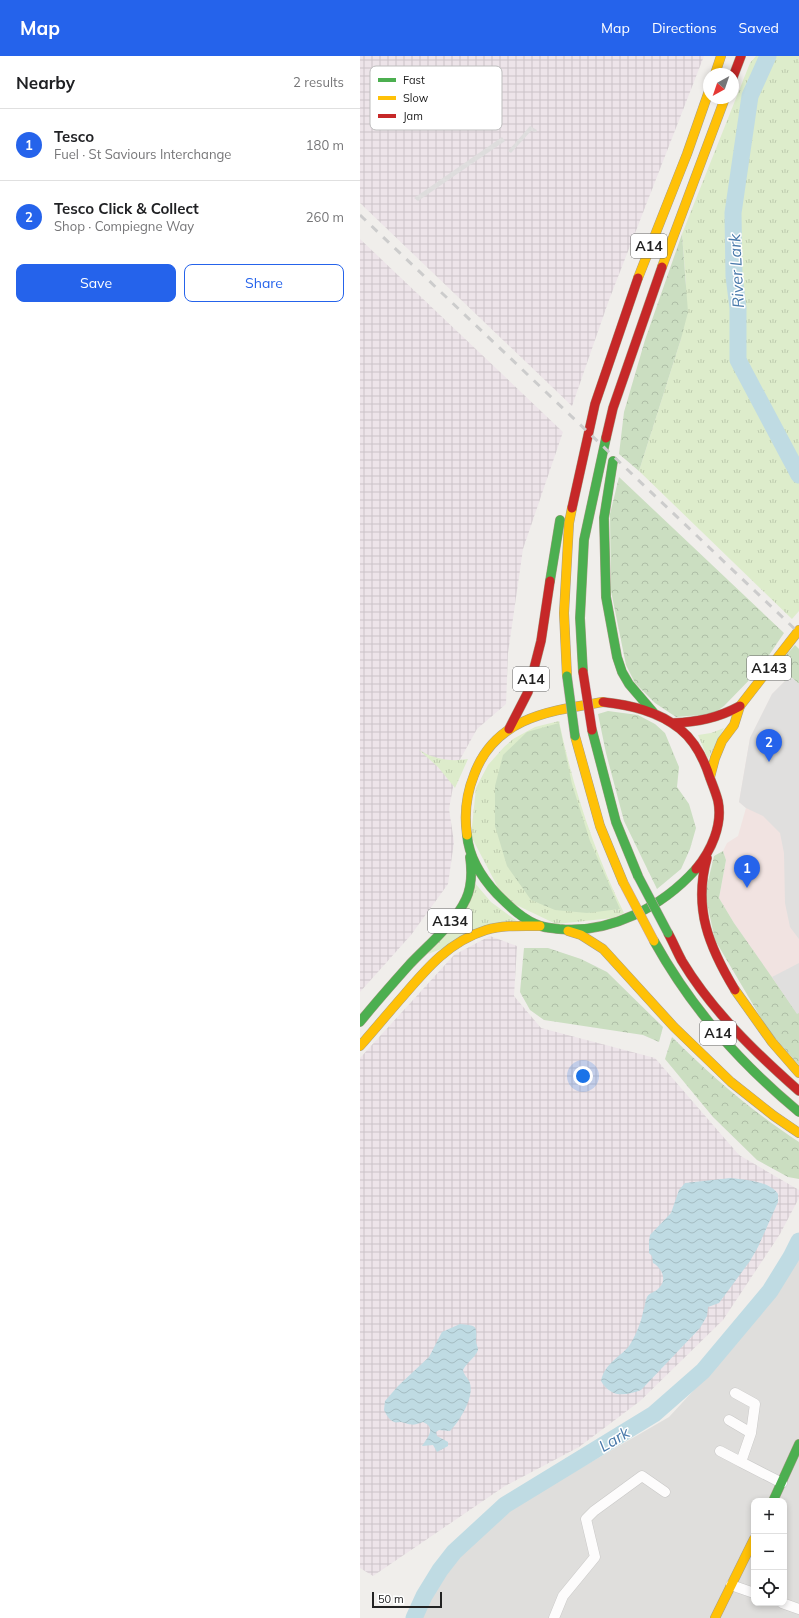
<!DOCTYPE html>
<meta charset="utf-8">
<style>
body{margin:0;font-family:Mulish,sans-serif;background:#f6f6f6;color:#202124}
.controls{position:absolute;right:12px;bottom:12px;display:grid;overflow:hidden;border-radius:8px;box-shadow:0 2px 6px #0003}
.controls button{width:36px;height:36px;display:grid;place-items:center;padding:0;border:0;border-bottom:1px solid #e0e0e0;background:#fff;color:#202124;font:20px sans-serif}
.compass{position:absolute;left:343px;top:12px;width:36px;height:36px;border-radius:50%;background:#fff;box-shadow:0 2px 6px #0003;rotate:220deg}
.scale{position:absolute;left:12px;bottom:10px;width:70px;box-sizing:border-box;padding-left:4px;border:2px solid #222;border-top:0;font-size:11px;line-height:14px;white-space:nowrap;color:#222;-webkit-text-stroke:3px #fff;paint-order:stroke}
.you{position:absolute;left:223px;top:1020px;width:14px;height:14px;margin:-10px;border:3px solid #fff;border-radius:50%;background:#1a73e8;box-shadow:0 0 0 6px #1a73e833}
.badge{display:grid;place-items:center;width:26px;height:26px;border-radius:50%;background:#2563eb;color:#fff;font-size:13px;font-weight:700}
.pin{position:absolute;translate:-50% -33px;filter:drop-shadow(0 1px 2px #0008)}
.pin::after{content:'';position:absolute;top:21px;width:14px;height:12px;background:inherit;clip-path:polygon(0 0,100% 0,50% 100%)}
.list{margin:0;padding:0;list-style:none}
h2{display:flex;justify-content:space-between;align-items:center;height:52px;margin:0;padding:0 16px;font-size:17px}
h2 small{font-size:13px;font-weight:400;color:#757577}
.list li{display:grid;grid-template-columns:26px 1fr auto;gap:12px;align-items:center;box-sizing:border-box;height:72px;padding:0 16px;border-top:1px solid #e0e0e0}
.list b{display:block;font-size:15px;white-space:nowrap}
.list p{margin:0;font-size:13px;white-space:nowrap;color:#757577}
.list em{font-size:13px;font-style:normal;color:#757577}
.actions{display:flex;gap:8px;padding:12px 16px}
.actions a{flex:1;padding:9px 0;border:1px solid #2563eb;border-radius:8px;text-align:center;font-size:14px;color:#2563eb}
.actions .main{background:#2563eb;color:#fff}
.icon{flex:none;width:22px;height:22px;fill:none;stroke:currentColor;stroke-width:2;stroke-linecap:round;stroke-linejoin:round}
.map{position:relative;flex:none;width:439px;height:1562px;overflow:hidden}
header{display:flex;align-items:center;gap:24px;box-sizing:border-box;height:56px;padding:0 20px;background:#2563eb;color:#fff}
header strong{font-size:19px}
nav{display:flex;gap:22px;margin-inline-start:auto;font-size:14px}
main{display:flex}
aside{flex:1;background:#fff}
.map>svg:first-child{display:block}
.residential{fill:#dfdedc;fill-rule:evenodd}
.commercial{fill:#f1e3e1}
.industrial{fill:url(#industrial-grid)}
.grass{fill:url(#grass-tufts)}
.forest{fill:url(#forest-crowns)}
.parking{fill:#e0dfde}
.water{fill:url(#water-waves)}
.pier{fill:#dedddd}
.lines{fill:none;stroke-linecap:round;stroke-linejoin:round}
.river{stroke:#bfdbe3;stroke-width:17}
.street-casing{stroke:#c9c8c7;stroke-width:11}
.fast-casing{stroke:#a79c86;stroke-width:10}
.slow-casing{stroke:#a79c86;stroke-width:10}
.jam-casing{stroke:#a79c86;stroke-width:10}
.street{stroke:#fdfcfc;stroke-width:10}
.fast{stroke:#4caf50;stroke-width:9}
.slow{stroke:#ffc107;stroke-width:9}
.jam{stroke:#c62828;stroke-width:9}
.rail{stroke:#ccc;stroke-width:3;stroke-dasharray:8 8;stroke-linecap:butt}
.fast-bridge-casing{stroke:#c5a2ac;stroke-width:10;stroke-linecap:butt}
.slow-bridge-casing{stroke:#c5a2ac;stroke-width:10;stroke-linecap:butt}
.jam-bridge-casing{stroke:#c5a2ac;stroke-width:10;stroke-linecap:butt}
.fast-bridge{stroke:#4caf50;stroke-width:9}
.slow-bridge{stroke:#ffc107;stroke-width:9}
.jam-bridge{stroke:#c62828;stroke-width:9}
.labels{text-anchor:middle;stroke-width:3;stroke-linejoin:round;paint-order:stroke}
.shield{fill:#fff;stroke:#646464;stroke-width:1}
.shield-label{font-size:14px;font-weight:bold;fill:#222}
.water-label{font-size:16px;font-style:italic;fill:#4a7aab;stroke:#fff}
.key{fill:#fff;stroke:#bdbdbd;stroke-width:1}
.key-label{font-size:11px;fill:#222}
</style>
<header>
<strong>Map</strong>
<nav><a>Map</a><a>Directions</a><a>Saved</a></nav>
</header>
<main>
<aside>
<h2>Nearby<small>2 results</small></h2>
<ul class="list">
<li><span class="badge">1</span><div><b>Tesco</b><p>Fuel · St Saviours Interchange</p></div><em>180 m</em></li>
<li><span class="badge">2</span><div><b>Tesco Click &amp; Collect</b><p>Shop · Compiegne Way</p></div><em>260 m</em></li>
</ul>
<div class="actions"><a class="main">Save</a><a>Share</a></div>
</aside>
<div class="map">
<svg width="439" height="1562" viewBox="0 0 439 1562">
<defs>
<pattern id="industrial-grid" width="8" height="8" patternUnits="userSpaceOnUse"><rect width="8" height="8" fill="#ede4e9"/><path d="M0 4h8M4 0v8" fill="none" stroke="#cbc3c8"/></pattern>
<pattern id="grass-tufts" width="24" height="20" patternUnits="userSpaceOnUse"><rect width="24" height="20" fill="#ddeccb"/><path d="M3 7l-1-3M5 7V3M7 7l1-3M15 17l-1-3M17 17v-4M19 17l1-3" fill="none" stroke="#bdcaae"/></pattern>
<pattern id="forest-crowns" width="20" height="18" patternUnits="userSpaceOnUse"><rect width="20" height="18" fill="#cbdec1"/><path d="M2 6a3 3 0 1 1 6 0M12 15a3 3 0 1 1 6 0" fill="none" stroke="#aebea6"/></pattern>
<pattern id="water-waves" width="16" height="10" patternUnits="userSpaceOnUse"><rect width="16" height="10" fill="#bfdbe3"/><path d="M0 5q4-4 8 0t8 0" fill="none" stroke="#a4bcc2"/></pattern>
</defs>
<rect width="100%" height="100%" fill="#f0eeeb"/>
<path class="residential" d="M 439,1199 L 439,1562 L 57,1562 L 65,1543 L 84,1514 L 97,1499 L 150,1453 L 309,1361 L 358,1308 L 418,1236 ZM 394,1445 L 424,1445 L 424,1547 L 394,1547 Z"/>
<path class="commercial" d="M 425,625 L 439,628 L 439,957 L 437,958 L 374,867 L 359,842 L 366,804 L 363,795 L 367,787 L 378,780 L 386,752 L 379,746 L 390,682 L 412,638 Z"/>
<path class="industrial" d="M 0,0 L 344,0 L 249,244 L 212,350 L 0,147 Z
M 0,183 L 203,376 L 163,493 L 148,597 L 146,648 L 117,673 L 97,709 L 89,753 L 94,786 L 88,828 L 51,879 L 0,936 Z
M 130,880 L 157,890 L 154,940 L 181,972 L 295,1002 L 379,1099 L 439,1134 L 439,1142 L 420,1178 L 363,1264 L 280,1345 L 219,1391 L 145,1430 L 13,1520 L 0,1512 L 0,1002 L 94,899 Z"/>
<path class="grass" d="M 396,0 L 439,0 L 439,555 L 432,563 L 279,415 L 321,283 L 326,227 L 322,178 L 390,7 Z
M 199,665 C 213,732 234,795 264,857 L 253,862 L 196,868 L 144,843 L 111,780 L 116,732 L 128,709 L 144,691 L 153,683 L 175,671 Z
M 364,672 L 348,703 L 338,679 L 351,677 Z
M 59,694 C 74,703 90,706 108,703 L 95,732 L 78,711 Z
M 114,826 L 131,846 L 157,865 L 68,898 Z"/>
<path class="forest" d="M 322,178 L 328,256 L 321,283 L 279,415 L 259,398 L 264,356 L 285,284 Z
M 259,421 L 424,577 L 399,614 L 364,650 L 353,658 L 316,661 L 295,647 L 275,627 L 266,609 L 251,535 L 250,458 Z
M 435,589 L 439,593 L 439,628 L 431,621 L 425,625 L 418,621 L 421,605 Z
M 248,655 L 278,659 L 295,668 L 305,677 L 319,711 L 317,731 L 329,748 L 336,772 L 330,793 L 321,813 L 297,833 L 264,765 L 246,697 L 238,658 Z
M 199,667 L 212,728 L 230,785 L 260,853 L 227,857 L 195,854 L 171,844 L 147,810 L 135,770 L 135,730 L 143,699 L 167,676 Z
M 363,795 L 366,804 L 359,842 L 374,867 L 437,957 L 439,957 L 439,1009 L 408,974 L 355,884 L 345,838 L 354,800 Z
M 164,892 L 188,892 L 221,903 L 247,916 L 303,971 L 299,986 L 283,979 L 184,964 L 170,954 L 160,936 Z
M 312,981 C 351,1020 393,1056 439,1086 L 439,1123 L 428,1121 L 397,1104 L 353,1061 L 305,1003 Z"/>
<path class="parking" d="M 430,620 L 439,628 L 439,883 L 430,871 L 425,847 L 424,797 L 420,777 L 403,760 L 386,752 L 379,746 L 390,682 L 412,638 Z
M 439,907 L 439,957 L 437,958 L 412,921 Z"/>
<path class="water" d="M 371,1122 C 386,1124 409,1125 418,1138 L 418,1146 L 398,1191 L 390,1205 L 359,1247 L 348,1251 L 347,1260 L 340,1272 L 281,1334 C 265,1340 251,1342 241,1325 C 245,1307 259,1302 269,1290 C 275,1281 281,1267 283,1256 C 285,1251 285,1245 287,1241 C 290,1236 296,1236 299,1232 C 308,1224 301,1211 293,1207 L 292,1200 L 289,1197 L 289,1185 L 290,1179 L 311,1157 L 319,1134 L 325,1127 Z
M 100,1268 C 117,1270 117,1269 116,1285 C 116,1288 118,1291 118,1294 C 115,1302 107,1306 103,1314 C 104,1319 107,1321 109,1325 C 116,1339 100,1365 90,1375 L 79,1374 L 76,1376 L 77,1380 L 88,1386 L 88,1390 L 77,1396 L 73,1389 L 62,1390 C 67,1382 77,1372 63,1366 C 52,1370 52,1369 41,1366 C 39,1366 36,1367 34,1366 C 29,1364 26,1358 24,1354 L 25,1345 L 38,1330 L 69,1301 L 82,1276 Z"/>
<path class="pier" d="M 170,70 L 177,74 L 176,76 L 171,75 L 151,97 L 148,95 Z
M 142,81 L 145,85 L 58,145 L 54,142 Z"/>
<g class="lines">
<path class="river" d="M 408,0 L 390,40 L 373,157 L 374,220 L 378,252 L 378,304 L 439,419
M 54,1562 L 64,1540 L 80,1514 L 94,1496 L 145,1449 L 294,1358 L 343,1315 L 410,1235 L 431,1201 L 439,1185"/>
<defs>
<path id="street" d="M 375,1337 L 395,1348 L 391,1377 L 381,1406 L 422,1427
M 369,1364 L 391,1377
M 360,1395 L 381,1406
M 371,1529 L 394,1537
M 422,1547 L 439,1553
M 194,1562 L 203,1540 L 235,1501 L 226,1463 L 234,1455 L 282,1420 L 305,1436"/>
<path id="fast" d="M 253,405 L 244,462 L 246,541 L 257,601 L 262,616 L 269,628 L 293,656
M 190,525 L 200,464
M 223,616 L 220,562 L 224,484 L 246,382
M 232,674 L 256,766 L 278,820
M 107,779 C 109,801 122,822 137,838 C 149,850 164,865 181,870 C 186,872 193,872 199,873 C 250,878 302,851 336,813
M 294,885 C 332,953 379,1006 439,1056
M 0,966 C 16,946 33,927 50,908 C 68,889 95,867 106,843 C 112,830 112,815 110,801
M 413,1445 L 439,1388"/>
<path id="slow" d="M 355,18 L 361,0
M 302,211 L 365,42
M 278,222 L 327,98 L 349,35
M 207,620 L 204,557 L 209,467 L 212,452
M 215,680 L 240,770 L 263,826
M 350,721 L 355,702 L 362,685 L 374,669 L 380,650 L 439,574
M 107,779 C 104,758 106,739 114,719 C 135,661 190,655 243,646
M 208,875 L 221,879 L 243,893 L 314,971 L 371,1026 L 414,1060 L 439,1077
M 375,934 L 412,986 L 439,1017
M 0,990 C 15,973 29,956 44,939 C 67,912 90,885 126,874 C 143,869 162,870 180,870
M 355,1562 L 394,1483"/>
<path id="jam" d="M 373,21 L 381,0
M 246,382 L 253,352 L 302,211
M 212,452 L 235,348 L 278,222
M 243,646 C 270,649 298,655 320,673 C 336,686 344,703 350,722 C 353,730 356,737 358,745 C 363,769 351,795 336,813
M 313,667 C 338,666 358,662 380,650
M 149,673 L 168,636 L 181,585 L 190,525
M 347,802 C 333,852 349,891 375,934
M 308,877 C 313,886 317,896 322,905 C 352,955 396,997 439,1035"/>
</defs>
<use href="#street" class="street-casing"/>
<use href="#fast" class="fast-casing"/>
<use href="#slow" class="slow-casing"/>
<use href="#jam" class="jam-casing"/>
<use href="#street" class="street"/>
<use href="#fast" class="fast"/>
<use href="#slow" class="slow"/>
<use href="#jam" class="jam"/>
<path class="rail" d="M 0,159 L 439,577"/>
<defs>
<path id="fast-bridge" d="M 207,620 L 215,680
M 278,820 L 308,877"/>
<path id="slow-bridge" d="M 263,826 L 294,885"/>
<path id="jam-bridge" d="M 223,616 L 232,674"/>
</defs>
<use href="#fast-bridge" class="fast-bridge-casing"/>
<use href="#slow-bridge" class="slow-bridge-casing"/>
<use href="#jam-bridge" class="jam-bridge-casing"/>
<use href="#fast-bridge" class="fast-bridge"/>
<use href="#slow-bridge" class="slow-bridge"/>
<use href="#jam-bridge" class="jam-bridge"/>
</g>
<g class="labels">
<g class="shield">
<rect x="271" y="178" width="36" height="24" rx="3"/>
<rect x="387" y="600" width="44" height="24" rx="3"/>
<rect x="153" y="611" width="36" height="24" rx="3"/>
<rect x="68" y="853" width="44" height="24" rx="3"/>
<rect x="340" y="965" width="36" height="24" rx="3"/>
</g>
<g class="shield-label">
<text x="289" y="195">A14</text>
<text x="409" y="617">A143</text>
<text x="171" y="628">A14</text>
<text x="90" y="870">A134</text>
<text x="358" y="982">A14</text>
</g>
<g class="water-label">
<text transform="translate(376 215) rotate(-93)" y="6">River Lark</text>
<text transform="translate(254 1383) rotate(-31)" y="6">Lark</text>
</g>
</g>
<rect x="10" y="10" width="132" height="64" rx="6" class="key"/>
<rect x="18" y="22" width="18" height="4" fill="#4caf50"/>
<rect x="18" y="40" width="18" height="4" fill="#ffc107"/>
<rect x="18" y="58" width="18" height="4" fill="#c62828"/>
<g class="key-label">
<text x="43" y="28">Fast</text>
<text x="43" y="46">Slow</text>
<text x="43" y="64">Jam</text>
</g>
</svg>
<div class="controls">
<button>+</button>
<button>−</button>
<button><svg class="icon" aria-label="locate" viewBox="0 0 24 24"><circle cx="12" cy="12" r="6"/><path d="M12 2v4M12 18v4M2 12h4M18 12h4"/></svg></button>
</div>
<svg class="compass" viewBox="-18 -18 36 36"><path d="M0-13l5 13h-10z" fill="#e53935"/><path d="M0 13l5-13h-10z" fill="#757577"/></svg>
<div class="scale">50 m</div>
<div class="you"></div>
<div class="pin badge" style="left:387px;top:832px">1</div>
<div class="pin badge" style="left:409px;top:706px">2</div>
</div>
</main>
